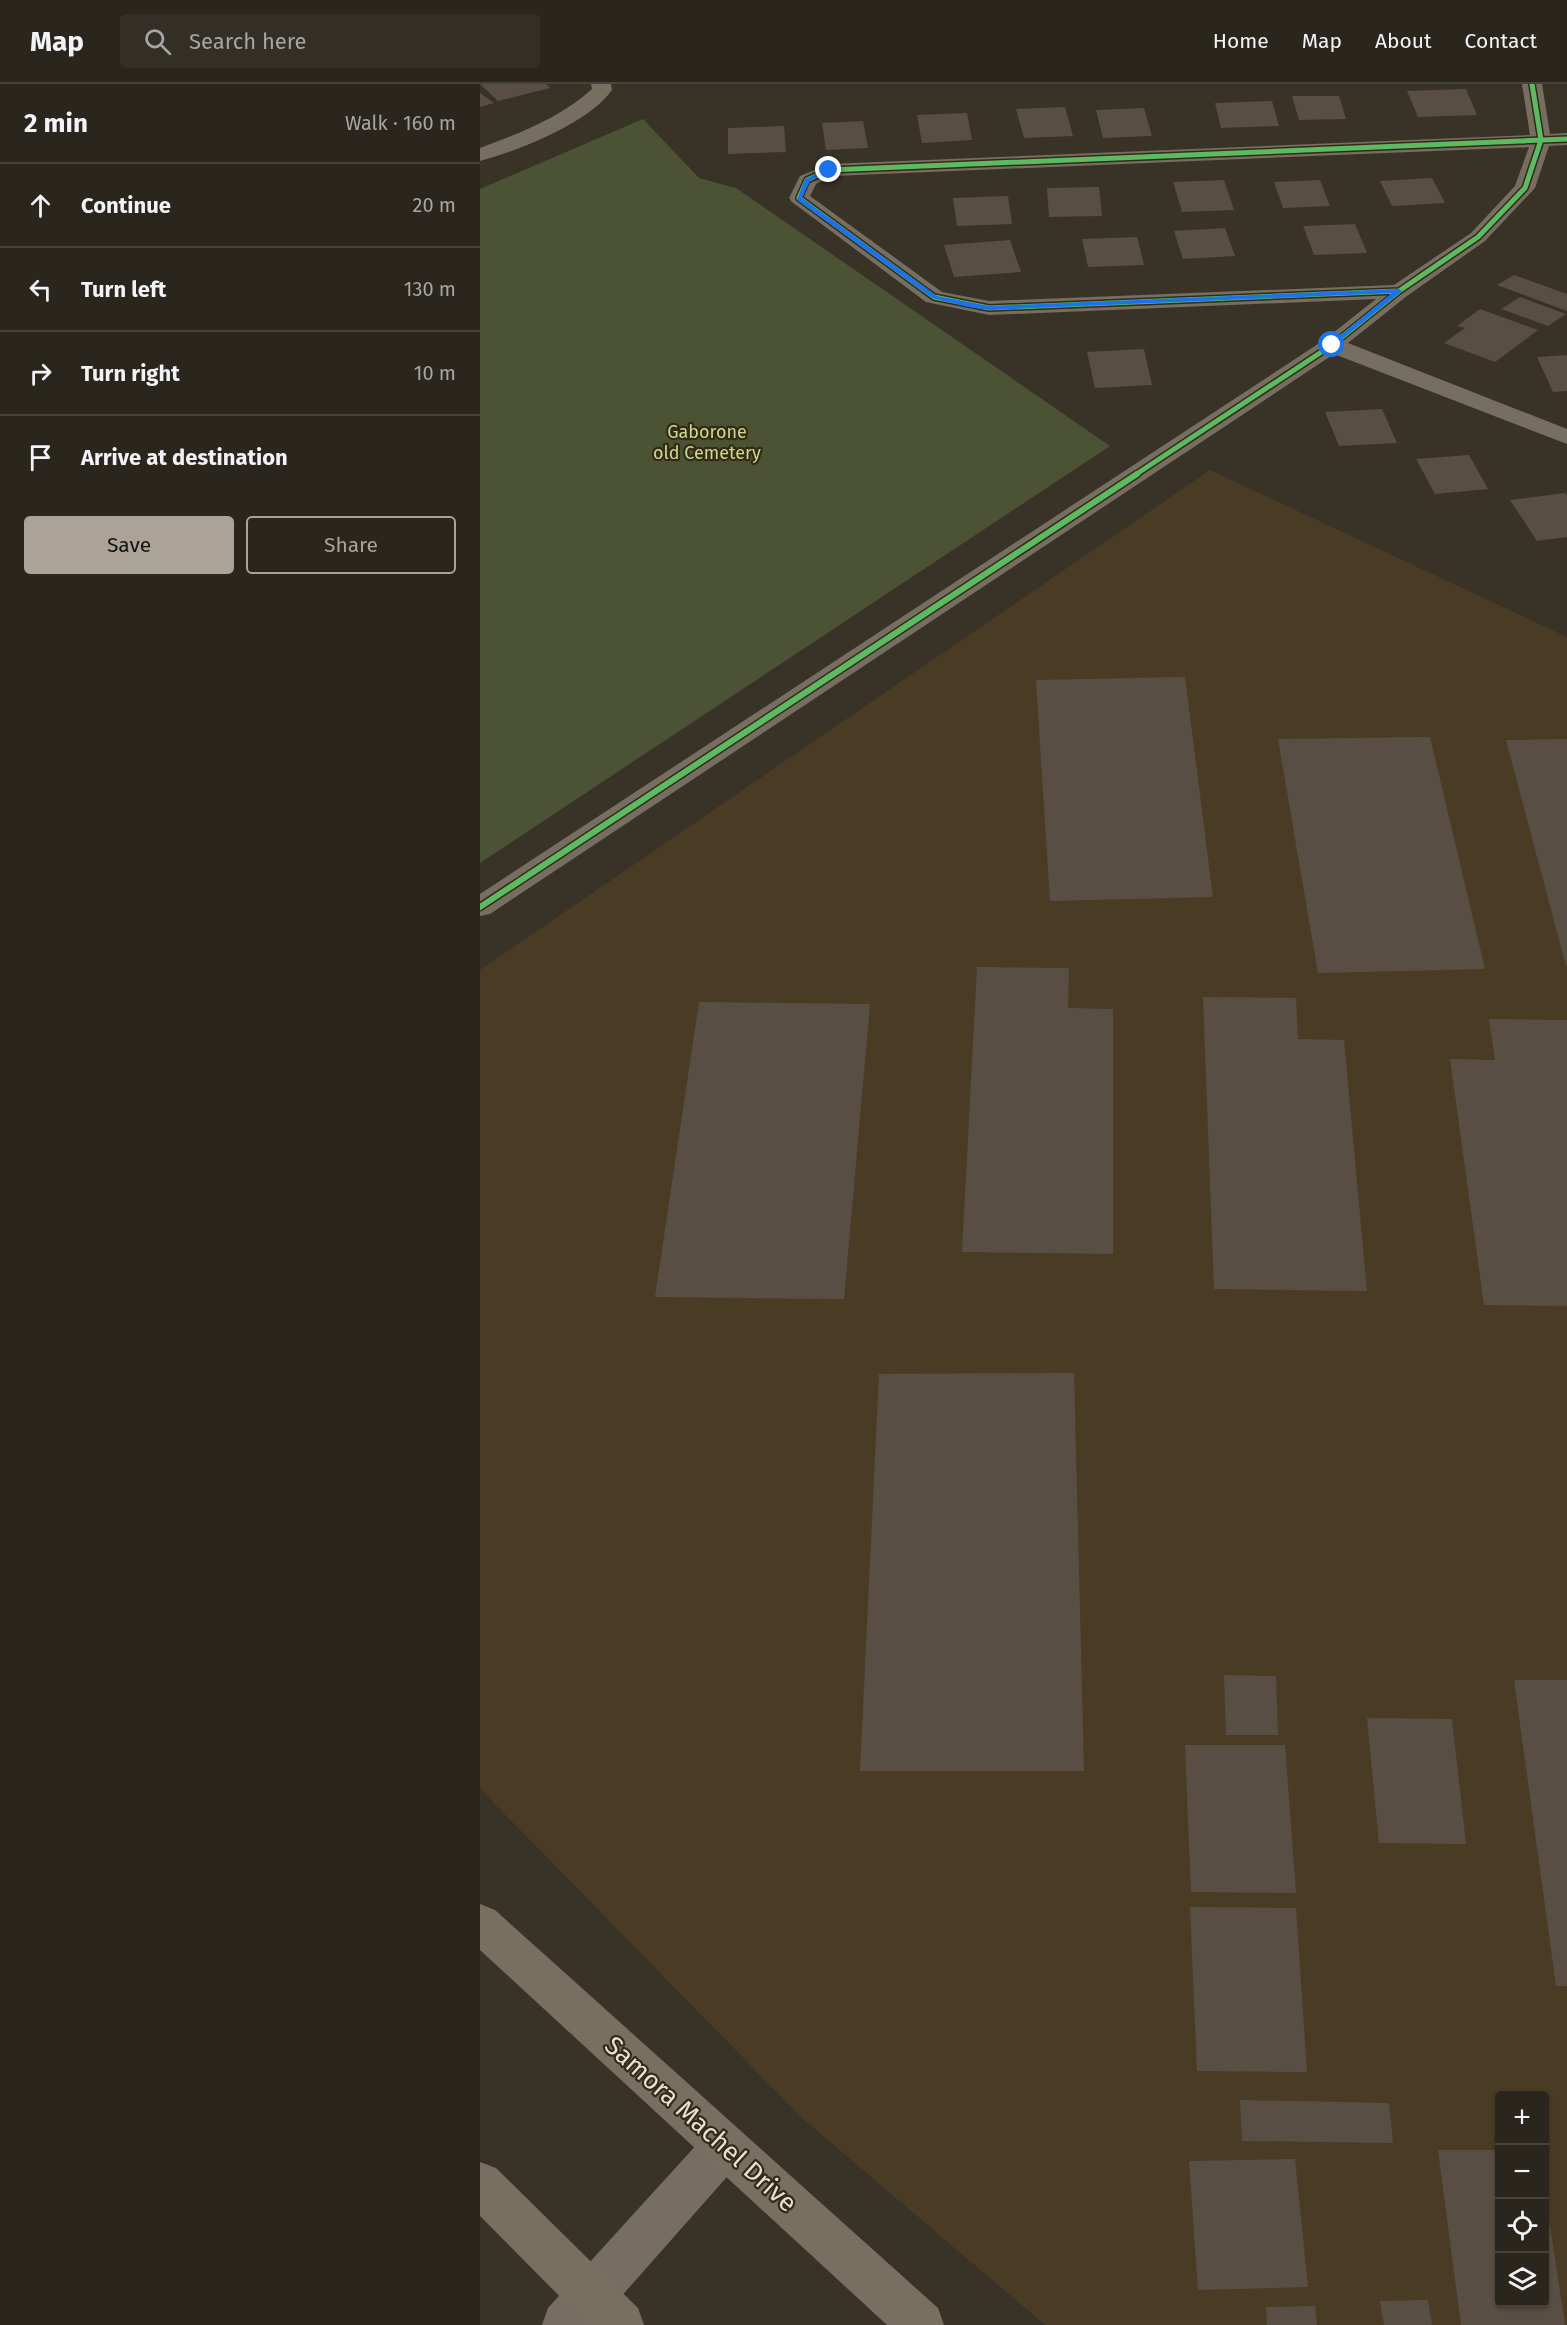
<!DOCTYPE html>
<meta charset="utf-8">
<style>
body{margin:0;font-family:"Fira Sans",sans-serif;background:#332e26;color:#f1f3f6}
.controls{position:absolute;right:18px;bottom:18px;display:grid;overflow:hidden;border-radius:6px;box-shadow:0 2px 4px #0004}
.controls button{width:54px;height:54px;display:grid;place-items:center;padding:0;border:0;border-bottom:2px solid #47433b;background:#2b261d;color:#f1f3f6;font:30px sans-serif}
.stop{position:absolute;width:18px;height:18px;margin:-14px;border:4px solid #1a73e8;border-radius:50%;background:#fff}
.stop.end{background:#1a73e8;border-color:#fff;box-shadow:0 2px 6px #0008}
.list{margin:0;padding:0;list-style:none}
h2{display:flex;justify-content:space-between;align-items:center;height:78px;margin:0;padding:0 24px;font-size:26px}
h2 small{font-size:20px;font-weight:400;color:#a6a5a4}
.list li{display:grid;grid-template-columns:39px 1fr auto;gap:18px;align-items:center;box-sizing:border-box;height:84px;padding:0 24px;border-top:2px solid #47433b}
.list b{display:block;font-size:22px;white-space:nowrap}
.list em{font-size:20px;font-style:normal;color:#a6a5a4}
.actions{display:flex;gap:12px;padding:18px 24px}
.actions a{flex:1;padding:14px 0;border:2px solid #aba397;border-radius:6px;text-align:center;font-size:21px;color:#aba397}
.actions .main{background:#aba397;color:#111}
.icon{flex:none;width:33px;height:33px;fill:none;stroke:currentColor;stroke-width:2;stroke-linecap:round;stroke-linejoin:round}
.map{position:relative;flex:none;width:1087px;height:2241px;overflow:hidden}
header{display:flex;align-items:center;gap:36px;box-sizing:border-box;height:84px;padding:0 30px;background:#2b261d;border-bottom:2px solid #47433b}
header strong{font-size:28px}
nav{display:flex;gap:33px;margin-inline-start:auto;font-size:21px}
.search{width:420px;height:54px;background:#332e26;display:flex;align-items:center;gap:15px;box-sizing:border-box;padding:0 21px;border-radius:6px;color:#a6a5a4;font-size:22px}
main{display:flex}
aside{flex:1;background:#2b261d}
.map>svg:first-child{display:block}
.built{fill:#4a3c24;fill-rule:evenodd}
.green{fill:#4c5334}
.building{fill:#594e43}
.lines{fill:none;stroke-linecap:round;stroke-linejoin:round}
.minor{fill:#756e61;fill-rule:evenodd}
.secondary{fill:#786f61;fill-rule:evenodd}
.cycleway-far1-casing{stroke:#352a16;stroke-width:8}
.cycleway-casing{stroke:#352a16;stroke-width:9}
.cycleway-far1{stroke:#5cba63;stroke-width:5}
.cycleway{stroke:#5cba63;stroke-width:6}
.route{fill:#1a73e8}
.labels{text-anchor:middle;stroke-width:4.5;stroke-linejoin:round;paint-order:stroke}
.far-park-label{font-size:18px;fill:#c8db8f;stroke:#352a16}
.near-street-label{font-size:26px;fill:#e8e0d4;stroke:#352a16}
</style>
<header>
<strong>Map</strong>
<div class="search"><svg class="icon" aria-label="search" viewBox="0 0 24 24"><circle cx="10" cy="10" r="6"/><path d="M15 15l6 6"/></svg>Search here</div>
<nav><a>Home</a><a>Map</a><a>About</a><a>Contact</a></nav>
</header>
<main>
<aside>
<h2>2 min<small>Walk · 160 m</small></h2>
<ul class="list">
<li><svg class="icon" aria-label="ahead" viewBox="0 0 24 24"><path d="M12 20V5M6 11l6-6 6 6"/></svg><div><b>Continue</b></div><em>20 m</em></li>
<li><svg class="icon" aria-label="left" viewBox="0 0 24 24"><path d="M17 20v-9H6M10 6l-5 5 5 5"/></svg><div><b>Turn left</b></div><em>130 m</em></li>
<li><svg class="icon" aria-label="right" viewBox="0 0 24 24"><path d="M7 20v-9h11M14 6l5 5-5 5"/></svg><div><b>Turn right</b></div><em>10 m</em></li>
<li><svg class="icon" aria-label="arrive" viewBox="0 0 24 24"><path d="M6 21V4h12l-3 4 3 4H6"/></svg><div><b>Arrive at destination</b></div></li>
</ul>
<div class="actions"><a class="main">Save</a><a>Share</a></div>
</aside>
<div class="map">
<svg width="1087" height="2241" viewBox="0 0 1087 2241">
<rect width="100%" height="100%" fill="#393227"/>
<path class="built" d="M 730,386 L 1087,553 L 1087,2241 L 565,2241 L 322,2034 L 0,1705 L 0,886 ZM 1020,2012 L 1064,2012 L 1064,2218 L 1020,2218 Z"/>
<path class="green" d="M 163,35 L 219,94 L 256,104 L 630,362 L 0,779 L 0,105 Z"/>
<path class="building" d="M 0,0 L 66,0 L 70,4 L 18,17 Z
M 986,5 L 997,31 L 938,33 L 927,7 Z
M 0,9 L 14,19 L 0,23 Z
M 812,12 L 859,12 L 866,35 L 819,36 Z
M 792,17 L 799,42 L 741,44 L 735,19 Z
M 585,23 L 593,52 L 544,54 L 536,25 Z
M 664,24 L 672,52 L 623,54 L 616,26 Z
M 487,29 L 492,56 L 442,59 L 437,31 Z
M 383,37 L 388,64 L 346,66 L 342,39 Z
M 304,42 L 306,68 L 248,70 L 248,44 Z
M 952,94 L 965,119 L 912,122 L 900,97 Z
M 744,96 L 754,126 L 702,128 L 693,98 Z
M 840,96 L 850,122 L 803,124 L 794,98 Z
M 619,103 L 622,132 L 569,133 L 567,104 Z
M 528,112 L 532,140 L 477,142 L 473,114 Z
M 875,140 L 887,169 L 834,171 L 823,142 Z
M 745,144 L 755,172 L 703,175 L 694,147 Z
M 657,153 L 664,181 L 608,183 L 602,155 Z
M 530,156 L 541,188 L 474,193 L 464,161 Z
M 1034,191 L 1087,210 L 1087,227 L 1017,201 Z
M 1040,213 L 1086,230 L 1068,242 L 1021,225 Z
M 1000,225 L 1058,246 L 1015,278 L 964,259 L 985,244 L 977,242 Z
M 664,265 L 672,301 L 615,304 L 607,268 Z
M 1087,271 L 1087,307 L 1073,308 L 1057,273 Z
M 902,325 L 917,359 L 859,362 L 845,328 Z
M 989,371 L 1008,405 L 955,410 L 936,375 Z
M 1085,409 L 1087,412 L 1087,453 L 1057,457 L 1030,416 Z
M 705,593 L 733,813 L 570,817 L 556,596 Z
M 950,653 L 1005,885 L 838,889 L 798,655 Z
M 1087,655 L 1087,882 L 1086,882 L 1026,656 Z
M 497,883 L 589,884 L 588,924 L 633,925 L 633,1170 L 482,1168 Z
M 723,913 L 816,914 L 818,955 L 864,956 L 887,1207 L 734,1205 Z
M 219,918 L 390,920 L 364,1215 L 175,1213 Z
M 1009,935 L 1087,936 L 1087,1222 L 1004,1221 L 970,975 L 1015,976 Z
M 594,1289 L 604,1687 L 380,1687 L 399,1290 Z
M 744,1591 L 796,1592 L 798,1651 L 746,1651 Z
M 1034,1596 L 1087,1596 L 1087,1902 L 1076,1902 Z
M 887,1634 L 972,1635 L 986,1760 L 899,1759 Z
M 705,1661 L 805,1661 L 816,1809 L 711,1808 Z
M 710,1823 L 816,1824 L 827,1988 L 717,1987 Z
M 760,2016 L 909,2019 L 913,2059 L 762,2057 Z
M 958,2066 L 1020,2066 L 1020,2218 L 1064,2218 L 1066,2116 L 1085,2241 L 981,2241 Z
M 815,2075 L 828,2203 L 718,2206 L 709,2077 Z
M 948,2216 L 952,2241 L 904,2241 L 900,2217 Z
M 835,2222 L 837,2241 L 787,2241 L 786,2223 Z"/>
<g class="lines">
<path class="minor" d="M 111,0 L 131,0 L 132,6 C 109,39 38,67 0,77 L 0,64 C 40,49 80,34 112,5 Z
M 1042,0 L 1062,0 L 1070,50 L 1087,49 L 1087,61 L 1069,62 L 1055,104 L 1005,157 L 927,212 L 868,259 L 1087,345 L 1087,360 L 854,270 L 10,830 L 0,832 L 0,810 L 844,256 L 896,215 L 509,231 L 446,218 L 312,118 L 309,114 L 320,92 L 349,80 L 1050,51 ZM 1049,63 L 1035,102 L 991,149 L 914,201 L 509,217 L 462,208 L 330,112 L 336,100 L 353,92 Z
M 245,2040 L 261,2047 L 267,2062 L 261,2077 L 116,2241 L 62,2241 L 68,2224 L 229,2047 Z"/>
<path class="secondary" d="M 0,1820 L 15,1826 L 458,2224 L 464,2241 L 407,2241 L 0,1866 Z
M 0,2078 L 16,2084 L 158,2224 L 164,2241 L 108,2241 L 0,2132 Z"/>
<defs>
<path id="cycleway-far1" d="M 919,207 L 509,224 L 454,213 L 319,114 L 327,96 L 349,86 L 1087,55
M 655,391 L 852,261 L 919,207 L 998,153 L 1045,104 L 1061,56 L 1052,0"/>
<path id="cycleway" d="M 0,823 L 657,390"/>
</defs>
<use href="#cycleway-far1" class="cycleway-far1-casing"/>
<use href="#cycleway" class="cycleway-casing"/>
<use href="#cycleway-far1" class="cycleway-far1"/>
<use href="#cycleway" class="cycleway"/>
</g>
<path class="route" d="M 347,85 L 352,86 L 330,97 L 322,114 L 457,212 L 509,222 L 919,205 L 922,207 L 852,263 L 850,260 L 912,209 L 509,226 L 488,223 L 452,214 L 317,116 L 325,95 Z"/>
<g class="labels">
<g class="far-park-label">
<text x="227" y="354">Gaborone<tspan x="227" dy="21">old Cemetery</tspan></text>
</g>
<g class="near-street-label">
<text transform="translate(221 2040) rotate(42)" y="9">Samora Machel Drive</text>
</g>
</g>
</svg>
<div class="controls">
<button>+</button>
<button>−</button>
<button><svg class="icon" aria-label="locate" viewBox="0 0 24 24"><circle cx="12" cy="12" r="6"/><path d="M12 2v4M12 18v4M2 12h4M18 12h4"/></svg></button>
<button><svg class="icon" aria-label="layers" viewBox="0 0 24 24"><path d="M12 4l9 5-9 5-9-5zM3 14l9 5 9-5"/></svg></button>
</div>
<div class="stop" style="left:852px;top:261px"></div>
<div class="stop end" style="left:349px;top:86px"></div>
</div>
</main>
